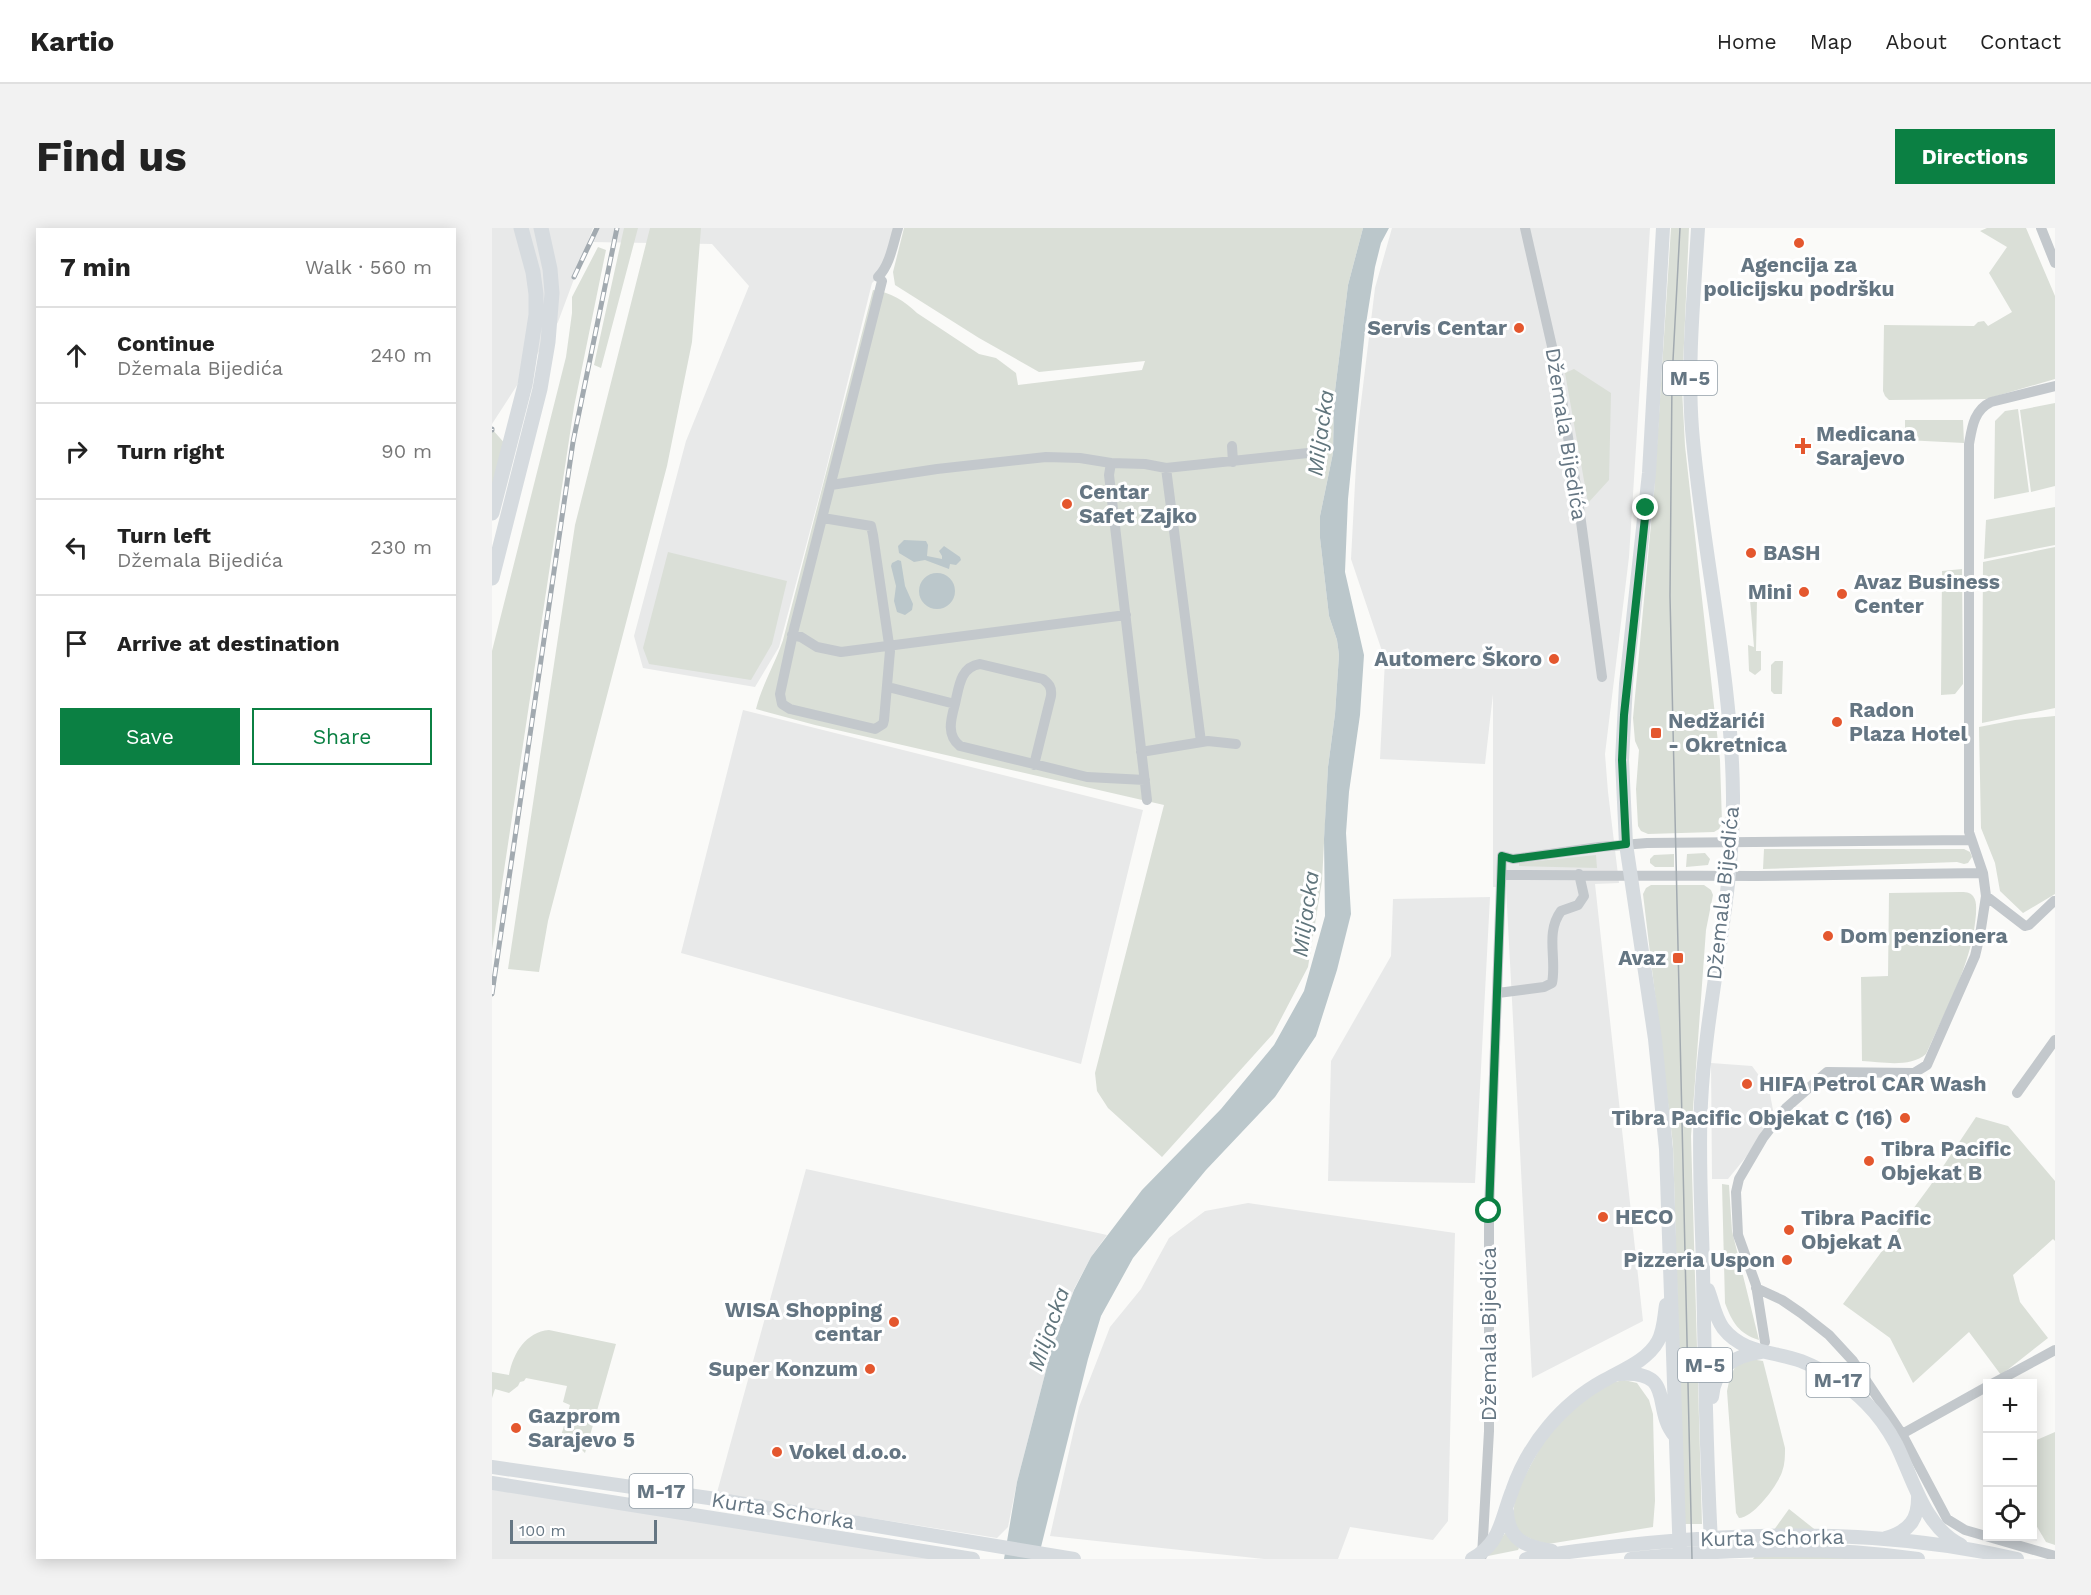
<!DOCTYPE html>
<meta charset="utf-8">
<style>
body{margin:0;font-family:"Work Sans",sans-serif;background:#f2f2f2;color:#222}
.controls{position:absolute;right:18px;bottom:18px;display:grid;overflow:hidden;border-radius:0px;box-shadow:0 3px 15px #0003}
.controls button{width:54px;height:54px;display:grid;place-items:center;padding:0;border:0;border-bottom:2px solid #e0e0e0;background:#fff;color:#222;font:30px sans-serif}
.scale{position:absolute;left:18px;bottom:15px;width:147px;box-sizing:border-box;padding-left:6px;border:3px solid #657683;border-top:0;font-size:16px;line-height:21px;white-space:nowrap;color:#657683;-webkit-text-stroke:4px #fff;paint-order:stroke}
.stop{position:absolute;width:18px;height:18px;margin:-14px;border:4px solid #0b8043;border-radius:50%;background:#fff}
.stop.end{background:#0b8043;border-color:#fff;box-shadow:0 2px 6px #0008}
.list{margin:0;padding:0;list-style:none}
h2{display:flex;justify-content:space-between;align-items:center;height:78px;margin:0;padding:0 24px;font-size:26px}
h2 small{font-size:20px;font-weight:400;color:#767676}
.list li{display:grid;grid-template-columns:39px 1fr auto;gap:18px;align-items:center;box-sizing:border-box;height:96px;padding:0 24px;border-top:2px solid #e0e0e0}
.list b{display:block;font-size:22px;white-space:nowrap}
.list p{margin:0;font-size:20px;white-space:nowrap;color:#767676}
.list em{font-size:20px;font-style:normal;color:#767676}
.actions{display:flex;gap:12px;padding:18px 24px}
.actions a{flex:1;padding:14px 0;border:2px solid #0b8043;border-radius:0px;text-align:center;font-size:21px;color:#0b8043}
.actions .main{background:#0b8043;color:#fff}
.icon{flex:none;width:33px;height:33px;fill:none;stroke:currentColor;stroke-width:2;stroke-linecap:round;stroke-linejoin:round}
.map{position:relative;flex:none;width:1563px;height:1331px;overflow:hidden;border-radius:0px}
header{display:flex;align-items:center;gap:36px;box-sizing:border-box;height:84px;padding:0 30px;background:#fff;border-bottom:2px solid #e0e0e0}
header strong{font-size:28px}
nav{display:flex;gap:33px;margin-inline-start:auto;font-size:21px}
.intro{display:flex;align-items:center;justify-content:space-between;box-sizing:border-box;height:144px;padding:0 36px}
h1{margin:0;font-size:42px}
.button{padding:15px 27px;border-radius:0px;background:#0b8043;color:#fff;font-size:21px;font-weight:700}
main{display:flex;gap:36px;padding:0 36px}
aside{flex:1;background:#fff;border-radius:0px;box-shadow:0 3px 15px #0003}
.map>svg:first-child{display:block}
.built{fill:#e8e9e9}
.green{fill:#dadfd7}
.water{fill:#bbc7cb}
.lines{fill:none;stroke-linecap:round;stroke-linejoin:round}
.minor{stroke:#c3c8cc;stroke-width:10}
.major{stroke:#d6dbdf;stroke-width:14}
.highway{stroke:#d6dbdf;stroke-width:15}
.tram{stroke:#a2aab0;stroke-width:1.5}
.rail-casing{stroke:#a2aab0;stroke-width:5}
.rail{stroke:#fff;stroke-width:3;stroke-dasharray:9;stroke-linecap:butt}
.route{stroke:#0b8043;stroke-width:8}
.poi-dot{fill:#e4572e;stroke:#fff;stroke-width:2}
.labels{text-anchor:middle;stroke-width:6;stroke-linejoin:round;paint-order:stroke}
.shield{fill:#fff;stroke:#939fa8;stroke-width:1.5}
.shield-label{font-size:20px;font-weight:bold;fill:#657683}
.poi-label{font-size:21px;font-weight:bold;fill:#657683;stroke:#fff;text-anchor:start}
.street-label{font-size:21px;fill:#657683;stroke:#fff}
.water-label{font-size:22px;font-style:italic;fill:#60757c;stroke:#fff}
</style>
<header>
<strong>Kartio</strong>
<nav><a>Home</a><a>Map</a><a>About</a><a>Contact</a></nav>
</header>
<div class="intro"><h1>Find us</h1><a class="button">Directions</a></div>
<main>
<aside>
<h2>7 min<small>Walk · 560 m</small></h2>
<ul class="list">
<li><svg class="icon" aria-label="ahead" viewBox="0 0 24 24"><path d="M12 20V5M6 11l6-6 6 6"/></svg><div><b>Continue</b><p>Džemala Bijedića</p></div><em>240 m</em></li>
<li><svg class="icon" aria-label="right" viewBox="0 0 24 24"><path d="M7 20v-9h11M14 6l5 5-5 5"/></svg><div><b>Turn right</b></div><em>90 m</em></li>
<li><svg class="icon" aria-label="left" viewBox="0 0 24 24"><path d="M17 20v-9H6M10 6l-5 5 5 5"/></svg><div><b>Turn left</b><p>Džemala Bijedića</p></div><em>230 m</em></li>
<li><svg class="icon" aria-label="arrive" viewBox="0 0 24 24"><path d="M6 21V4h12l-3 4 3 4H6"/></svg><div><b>Arrive at destination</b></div></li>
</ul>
<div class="actions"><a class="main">Save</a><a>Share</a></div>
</aside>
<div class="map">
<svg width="1563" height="1331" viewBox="0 0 1563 1331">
<rect width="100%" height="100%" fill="#fafaf8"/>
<path class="built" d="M 0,0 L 101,0 L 66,94 L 0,196 Z
M 103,0 L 405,0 L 391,44 L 380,55 L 330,258 L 287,419 L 263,459 L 151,440 L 142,408 L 194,213 L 257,58 L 220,16 L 98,14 Z
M 900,0 L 1158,0 L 1137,329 L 1113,526 L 1116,564 L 1127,655 L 1103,656 L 1151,1093 L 1040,1150 L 1014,659 L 1001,659 L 1001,466 L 993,536 L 888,531 L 893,432 L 859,331 L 866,199 L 883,60 Z
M 251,482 L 651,582 L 589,836 L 189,725 Z
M 998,669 L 983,955 L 836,953 L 839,833 L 899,728 L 901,671 Z
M 1219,835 L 1260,838 L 1277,861 L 1282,887 L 1254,929 L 1236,951 L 1220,951 Z
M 314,941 L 615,1007 L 599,1029 L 582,1061 L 559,1123 L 525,1254 L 516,1299 L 505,1310 L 316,1280 L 224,1268 Z
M 756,975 L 963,1005 L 956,1293 L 941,1312 L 858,1299 L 846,1331 L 772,1331 L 558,1308 L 587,1179 L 618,1099 L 649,1061 L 677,1010 L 713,983 Z
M 0,1256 L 472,1331 L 0,1331 Z"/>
<path class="green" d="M 132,0 L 146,0 L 109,140 L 102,137 Z
M 158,0 L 209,0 L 200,114 L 175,238 L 56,693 L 47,744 L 16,741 L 83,297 Z
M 412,0 L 871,0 L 856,57 L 842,171 L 841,225 L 828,288 L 828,310 L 837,388 L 845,412 L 847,427 L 843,486 L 836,539 L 830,653 L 816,739 L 781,806 L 670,929 L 616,880 L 605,863 L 603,845 L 672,577 L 323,497 L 264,481 C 270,457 283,436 291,412 L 381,62 C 398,64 413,73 425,85 L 487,126 L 504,130 L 524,145 L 526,157 L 650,142 L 653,133 L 547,144 L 487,110 L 403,57 L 401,44 Z
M 1179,0 L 1197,0 L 1190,161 L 1193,218 L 1228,532 L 1230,595 L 1227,601 L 1222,604 L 1156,606 L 1149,603 L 1146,598 L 1144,561 L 1147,522 L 1143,513 L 1141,490 L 1162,264 Z
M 1495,0 L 1534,0 L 1563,68 L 1563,151 L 1494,171 L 1397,172 L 1393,168 L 1391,163 L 1392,97 L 1482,98 L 1486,94 L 1492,93 L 1496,98 L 1520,84 L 1497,45 L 1515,19 L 1488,3 Z
M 106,19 L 114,22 L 82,179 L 0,722 L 0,423 L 74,129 L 80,85 L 80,69 Z
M 1082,141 L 1119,165 L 1117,252 L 1096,275 L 1073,145 Z
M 1563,175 L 1563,258 L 1539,264 L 1528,182 Z
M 1526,181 L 1537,264 L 1502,271 L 1503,193 L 1513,183 Z
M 1413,192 L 1471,192 L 1472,215 L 1413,212 Z
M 0,201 L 15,218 L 0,274 Z
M 1563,279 L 1563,317 L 1492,331 L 1494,292 Z
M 1563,319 L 1563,480 L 1490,495 L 1491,334 Z
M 176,324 L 295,353 L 280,416 L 259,452 L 157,436 L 151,420 Z
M 1470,341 L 1471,456 L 1463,466 L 1449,467 L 1450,343 Z
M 1258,372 L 1265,372 L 1264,423 L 1269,423 L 1269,442 L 1263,447 L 1257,443 L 1256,417 L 1262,419 Z
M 1283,433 L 1291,433 L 1290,466 L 1282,466 L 1279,463 L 1279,437 Z
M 1563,488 L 1563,666 L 1531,685 L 1508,663 L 1503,635 L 1489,600 L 1487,499 L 1523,492 Z
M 1272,621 L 1472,621 L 1478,624 L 1480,629 L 1476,635 L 1472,636 L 1465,634 L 1271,641 Z
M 1213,625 L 1218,631 L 1216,637 L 1194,639 L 1195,626 Z
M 1182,626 L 1182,639 L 1163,639 L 1158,635 L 1158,631 L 1162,627 Z
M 1104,627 L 1105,640 L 1027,638 L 1027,635 Z
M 1159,657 L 1212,657 L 1219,662 L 1221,667 L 1214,702 L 1199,908 L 1210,1296 L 1192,1296 L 1181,917 L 1151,666 L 1154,660 Z
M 1468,664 C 1473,664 1478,664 1481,668 C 1485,673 1484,680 1484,686 C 1480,736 1454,781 1434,826 C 1418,840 1390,834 1370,833 L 1369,749 L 1396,748 L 1397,665 Z
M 1484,889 L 1516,898 L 1563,953 L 1563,1013 L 1561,1011 L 1521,1047 L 1528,1074 L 1556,1110 L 1509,1147 L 1477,1104 L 1421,1155 L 1398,1110 L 1351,1076 L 1438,958 Z
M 1230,956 L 1237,957 L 1240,1003 L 1267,1112 C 1247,1106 1240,1094 1233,1075 Z
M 57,1102 L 124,1116 L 93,1225 L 83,1215 L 69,1208 L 78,1177 L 71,1174 L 75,1158 L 34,1150 L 32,1153 L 28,1154 L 26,1158 L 17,1165 L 3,1161 L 0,1170 L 0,1144 L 17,1147 C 21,1125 34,1104 57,1102 Z
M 1259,1131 L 1271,1133 L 1293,1220 C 1293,1228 1293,1236 1290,1244 C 1285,1258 1262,1289 1247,1290 L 1244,1285 L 1235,1163 L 1238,1149 L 1244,1137 Z
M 1132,1152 L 1145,1155 L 1157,1172 L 1161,1186 L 1163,1273 L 1161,1299 L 1056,1316 L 1041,1312 L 1029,1306 L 1021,1293 L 1023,1266 L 1055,1207 L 1083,1178 L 1118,1155 Z
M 1563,1204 L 1563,1317 L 1554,1314 L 1541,1292 L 1540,1214 Z
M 1297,1281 L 1360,1331 L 1261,1331 Z
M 1014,1304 L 1027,1320 L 1026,1322 L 996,1328 Z"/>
<path class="water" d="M 871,0 L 897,0 L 889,15 L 883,39 L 873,102 L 856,271 L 853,344 L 872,427 L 868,487 L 857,564 L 854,605 L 859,686 L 845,742 L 824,808 L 783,869 L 714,942 L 641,1030 L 609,1088 L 596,1131 L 546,1331 L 512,1331 L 525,1254 L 559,1123 L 582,1062 L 599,1029 L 650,962 L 729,881 L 782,817 L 812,763 L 833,688 L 832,611 L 836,539 L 843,486 L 847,427 L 845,412 L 837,388 L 828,310 L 828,288 L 841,225 L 842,171 L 856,57 Z
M 412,312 L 434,313 L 436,317 L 435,328 L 450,331 L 450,328 L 447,323 L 452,318 L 468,329 L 469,332 L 464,337 L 458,336 L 457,341 L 433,332 L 422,334 L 407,325 L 406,318 Z
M 406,332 L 409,333 L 413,358 L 421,376 L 420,382 L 413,387 L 405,384 L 402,373 L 404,358 L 399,338 L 400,335 Z
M427 363a18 18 0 1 1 36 0a18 18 0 1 1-36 0Z"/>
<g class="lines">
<path class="minor" d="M 1033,0 L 1064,136 L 1085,264 L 1110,449
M 1549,0 L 1563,35
M 386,49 C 398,37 401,16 406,0
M 740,218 L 741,234
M 619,235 L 617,247 L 655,572
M 674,240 L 709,514
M 339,257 L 445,241 L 554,229 L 588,230 L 619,235 L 653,236 L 674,240 L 816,225
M 331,290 L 379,298 L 381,307 L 398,423 L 392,492 L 391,496 L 383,501 L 298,481 L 290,476 L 288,466 L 302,401 L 390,53
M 300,407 L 309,409 L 325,419 L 349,424 L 634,387
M 396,459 L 463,476 C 459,491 454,507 468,518 L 595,549 L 653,552
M 463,476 C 467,459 468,439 488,436 L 551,451 C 557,456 560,459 559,468 L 542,537
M 649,524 L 716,513 L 744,516
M 1010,647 L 1264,648 L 1491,645
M 1494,668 L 1533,698 L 1537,697 L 1562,673
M 1006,765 L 1052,759 L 1060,755 C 1065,730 1053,705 1069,683 L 1086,677 L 1092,668 L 1087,646
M 1525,865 L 1563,812
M 1264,1060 L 1290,1072 L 1309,1085 L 1337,1107 L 1361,1133 L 1410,1206 L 1455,1291 L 1473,1302 L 1563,1328
M 1273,1114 L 1264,1057 L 1246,1007 L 1244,964 L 1247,951 L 1271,910 L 1294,880 L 1335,844 L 1422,845 L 1435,837 L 1483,728 L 1488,707 L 1494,668 L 1491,645 L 1477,604 L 1477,216 C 1480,199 1482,182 1499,174 L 1563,158
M 1500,1156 L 1563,1122
M 1410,1206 L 1496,1158
M 990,1328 L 997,1203 L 997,983 L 1010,628 L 1021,631 L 1107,619 L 1155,615 L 1479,612"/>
<path class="major" d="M 1171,0 L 1157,245 L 1134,456 L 1130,532 L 1134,616 L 1163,811 L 1174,921 L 1188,1331
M 1206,0 C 1202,67 1195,134 1200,201 C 1210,323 1240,446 1241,568 C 1242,671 1214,772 1209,875 C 1206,930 1210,987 1211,1043 C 1213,1139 1214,1235 1220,1331
M 1216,1062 C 1221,1075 1223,1089 1231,1100 C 1251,1126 1282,1123 1309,1133 C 1334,1143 1356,1157 1374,1175 C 1386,1187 1396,1201 1404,1216 C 1421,1250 1432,1299 1469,1317
M 1127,1146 C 1185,1142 1159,1180 1183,1208
M 1220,1169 C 1223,1139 1241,1128 1269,1124
M 0,1239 L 217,1270 L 582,1331
M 0,1255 L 481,1331
M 1015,1283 C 1016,1313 1035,1319 1060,1323
M 1394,1310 C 1418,1303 1427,1291 1426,1266
M 980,1331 C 1009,1315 1009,1291 1020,1263 C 1028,1240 1040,1218 1056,1199 C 1071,1181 1091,1164 1111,1153 C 1130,1142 1155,1133 1166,1113 C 1172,1102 1172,1089 1174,1077
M 1034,1331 C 1075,1323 1115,1319 1156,1315 C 1279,1303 1404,1303 1525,1331
M 1139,1331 C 1236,1321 1330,1317 1426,1331"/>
<path class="highway" d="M 0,285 L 33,157 L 44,87 L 44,66 L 41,44 L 29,0
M 0,350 L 48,161 L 56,114 L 60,65 L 58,41 L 49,0"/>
<path class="tram" d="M 1188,0 L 1180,151 L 1178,368 L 1200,1331"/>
<defs>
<path id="rail" d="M 82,49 L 105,0
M 0,202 L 0,201
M 0,766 L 81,214 L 125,0"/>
</defs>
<use href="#rail" class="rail-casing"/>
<use href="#rail" class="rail"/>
</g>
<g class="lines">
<path class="route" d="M 997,983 L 1010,628 L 1021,631 L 1134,616 L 1130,532 L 1132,487 L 1154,280"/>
</g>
<g class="poi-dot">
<circle cx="1307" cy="15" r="6"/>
<circle cx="1027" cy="100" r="6"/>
<path d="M1308 209h6v6h6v6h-6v6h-6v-6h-6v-6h6z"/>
<circle cx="575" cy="276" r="6"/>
<circle cx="1259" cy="325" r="6"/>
<circle cx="1312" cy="364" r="6"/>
<circle cx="1350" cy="366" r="6"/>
<circle cx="1062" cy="431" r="6"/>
<circle cx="1345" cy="494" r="6"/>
<rect x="1158" y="499" width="12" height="12" rx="3"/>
<circle cx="1336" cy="708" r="6"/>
<rect x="1180" y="724" width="12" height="12" rx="3"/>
<circle cx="1255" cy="856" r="6"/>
<circle cx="1413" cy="890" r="6"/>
<circle cx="1377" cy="933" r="6"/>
<circle cx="1111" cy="989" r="6"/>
<circle cx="1297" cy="1002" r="6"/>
<circle cx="1295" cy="1032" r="6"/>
<circle cx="402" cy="1094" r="6"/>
<circle cx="378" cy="1141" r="6"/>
<circle cx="24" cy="1200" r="6"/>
<circle cx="285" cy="1224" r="6"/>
</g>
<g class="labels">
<g class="shield">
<rect x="1171" y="133" width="54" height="34" rx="4.5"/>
<rect x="1186" y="1120" width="54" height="34" rx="4.5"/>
<rect x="1314.5" y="1135" width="63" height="34" rx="4.5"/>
<rect x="137.5" y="1246" width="63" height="34" rx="4.5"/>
</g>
<g class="shield-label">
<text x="1198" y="157">M-5</text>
<text x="1213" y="1144">M-5</text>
<text x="1346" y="1159">M-17</text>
<text x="169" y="1270">M-17</text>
</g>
<g class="poi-label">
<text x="1307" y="44" text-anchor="middle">Agencija za<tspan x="1307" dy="24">policijsku podršku</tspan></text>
<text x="1015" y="107" text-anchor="end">Servis Centar</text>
<text x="1324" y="213">Medicana<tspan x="1324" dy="24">Sarajevo</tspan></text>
<text x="587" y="271">Centar<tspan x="587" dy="24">Safet Zajko</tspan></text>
<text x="1271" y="332">BASH</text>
<text x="1362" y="361">Avaz Business<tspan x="1362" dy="24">Center</tspan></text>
<text x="1300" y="371" text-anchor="end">Mini</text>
<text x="1050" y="438" text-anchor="end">Automerc Škoro</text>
<text x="1357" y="489">Radon<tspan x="1357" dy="24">Plaza Hotel</tspan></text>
<text x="1176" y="500">Nedžarići<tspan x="1176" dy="24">- Okretnica</tspan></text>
<text x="1348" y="715">Dom penzionera</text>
<text x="1174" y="737" text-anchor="end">Avaz</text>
<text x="1267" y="863">HIFA Petrol CAR Wash</text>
<text x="1401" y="897" text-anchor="end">Tibra Pacific Objekat C (16)</text>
<text x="1389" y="928">Tibra Pacific<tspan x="1389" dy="24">Objekat B</tspan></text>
<text x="1123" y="996">HECO</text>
<text x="1309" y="997">Tibra Pacific<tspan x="1309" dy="24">Objekat A</tspan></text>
<text x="1283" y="1039" text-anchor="end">Pizzeria Uspon</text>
<text x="390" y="1089" text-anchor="end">WISA Shopping<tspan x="390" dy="24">centar</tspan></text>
<text x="366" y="1148" text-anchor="end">Super Konzum</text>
<text x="36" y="1195">Gazprom<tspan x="36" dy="24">Sarajevo 5</tspan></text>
<text x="297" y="1231">Vokel d.o.o.</text>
</g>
<g class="street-label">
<text transform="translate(1074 206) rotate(81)" y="7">Džemala Bijedića</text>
<text transform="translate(1231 665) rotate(-84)" y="7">Džemala Bijedića</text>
<text transform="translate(997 1106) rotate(-90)" y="7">Džemala Bijedića</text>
<text transform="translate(291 1283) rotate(9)" y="7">Kurta Schorka</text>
<text transform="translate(1280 1310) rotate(-1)" y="7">Kurta Schorka</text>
</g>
<g class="water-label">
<text transform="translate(828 205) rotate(-82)" y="8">Miljacka</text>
<text transform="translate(813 686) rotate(-82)" y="8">Miljacka</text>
<text transform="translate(556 1101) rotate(-71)" y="8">Miljacka</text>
</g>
</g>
</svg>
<div class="controls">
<button>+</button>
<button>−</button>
<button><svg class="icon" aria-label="locate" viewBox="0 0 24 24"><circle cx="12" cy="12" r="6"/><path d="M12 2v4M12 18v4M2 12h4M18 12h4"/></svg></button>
</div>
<div class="scale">100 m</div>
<div class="stop" style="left:997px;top:983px"></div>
<div class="stop end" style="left:1154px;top:280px"></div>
</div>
</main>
